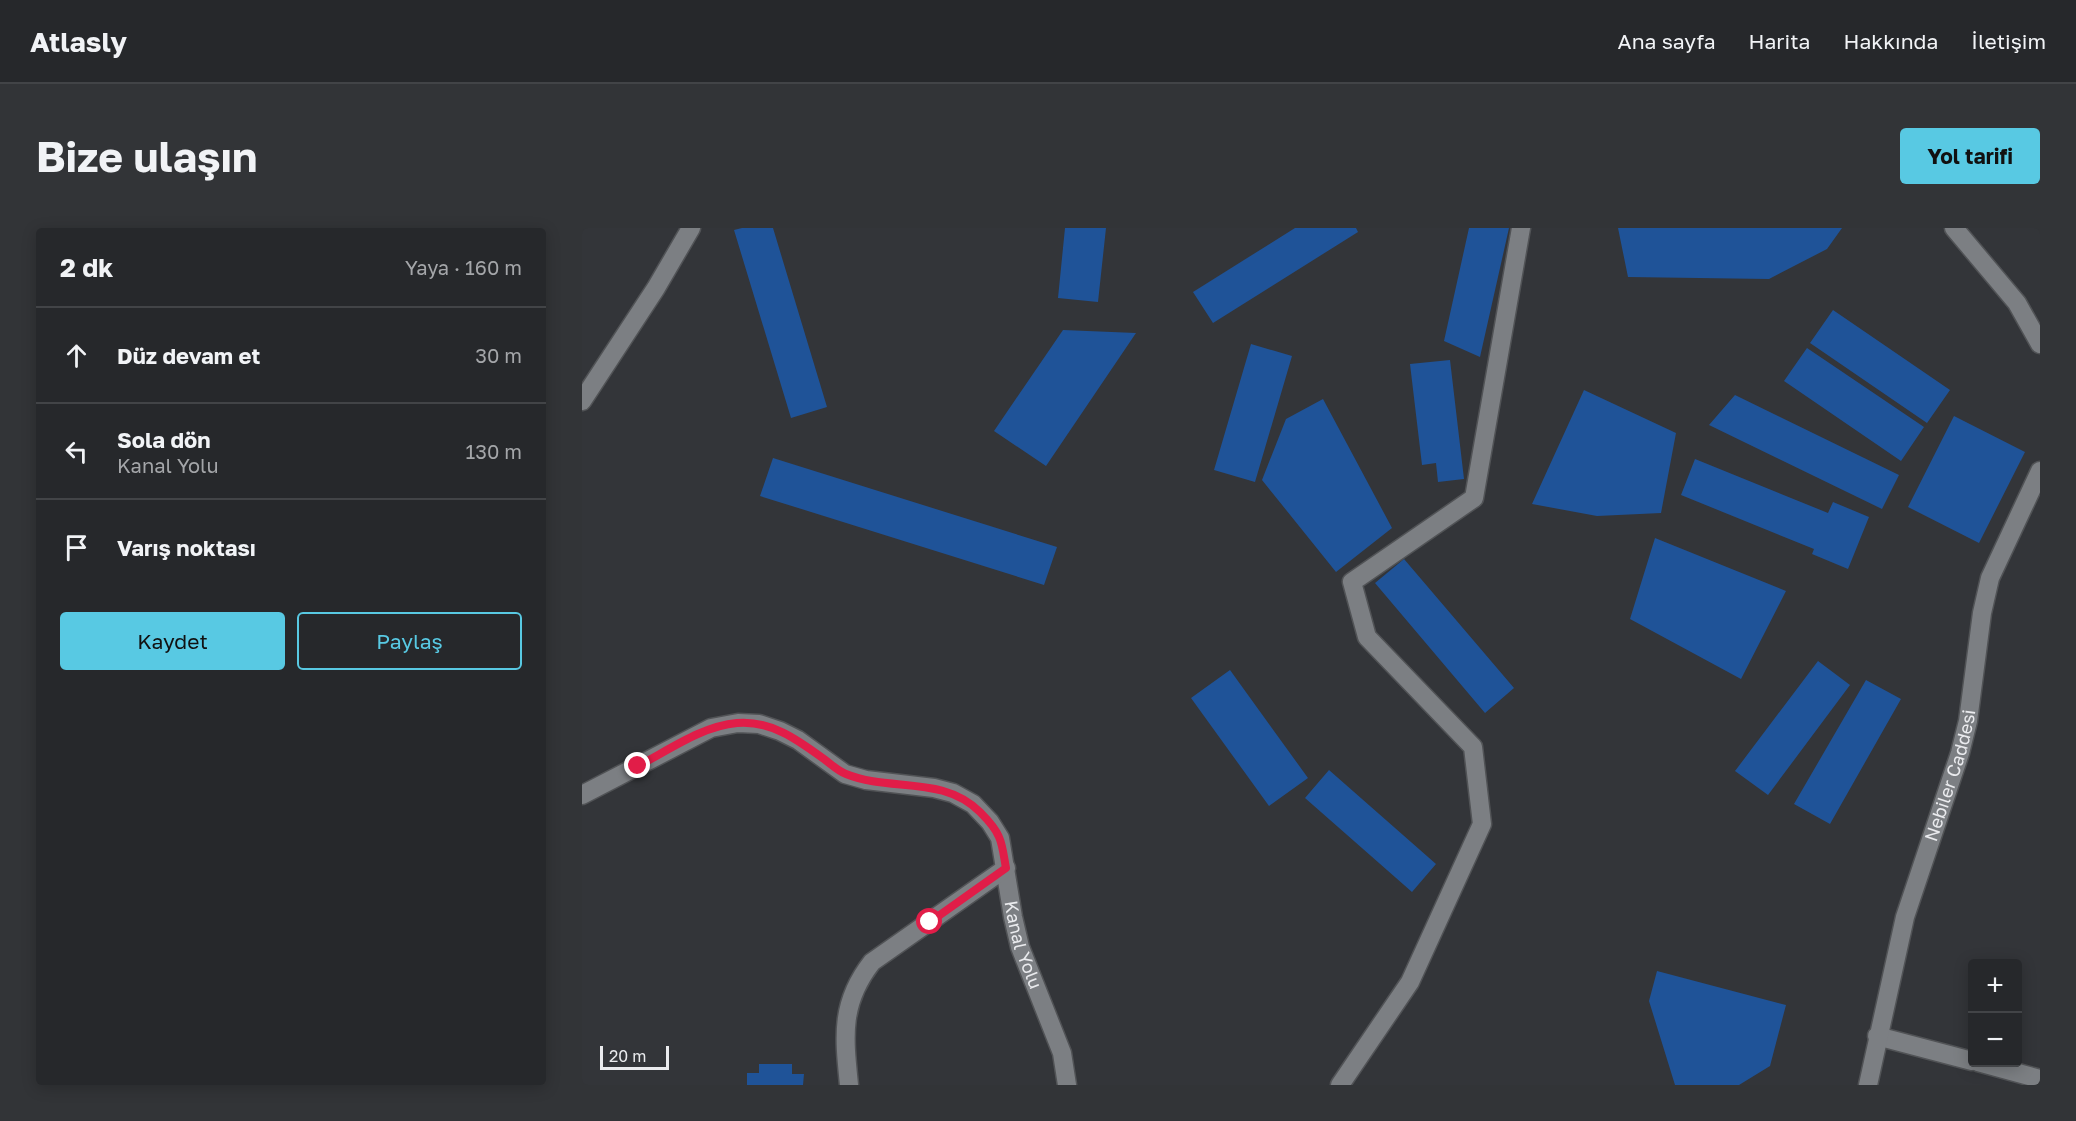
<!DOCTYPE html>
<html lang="tr">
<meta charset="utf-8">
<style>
body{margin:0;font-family:"Golos Text",sans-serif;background:#323437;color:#f1f3f6}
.controls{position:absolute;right:18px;bottom:18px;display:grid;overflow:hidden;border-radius:6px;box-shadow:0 3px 15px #0003}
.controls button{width:54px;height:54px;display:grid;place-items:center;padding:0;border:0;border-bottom:2px solid #424447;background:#26282b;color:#f1f3f6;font:30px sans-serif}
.scale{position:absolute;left:18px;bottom:15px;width:69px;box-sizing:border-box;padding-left:6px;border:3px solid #eaebee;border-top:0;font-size:16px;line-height:21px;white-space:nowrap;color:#eaebee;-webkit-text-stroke:4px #333539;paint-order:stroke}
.stop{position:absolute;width:18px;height:18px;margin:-14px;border:4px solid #e11d48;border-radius:50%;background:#fff}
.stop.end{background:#e11d48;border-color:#fff;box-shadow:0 2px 6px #0008}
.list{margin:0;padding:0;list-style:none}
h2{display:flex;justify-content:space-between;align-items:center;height:78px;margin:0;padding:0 24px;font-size:26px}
h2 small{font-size:20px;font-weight:400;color:#a4a6a9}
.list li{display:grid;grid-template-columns:39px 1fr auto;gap:18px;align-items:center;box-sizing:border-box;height:96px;padding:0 24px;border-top:2px solid #424447}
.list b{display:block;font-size:22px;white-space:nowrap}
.list p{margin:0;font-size:20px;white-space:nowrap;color:#a4a6a9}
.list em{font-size:20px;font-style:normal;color:#a4a6a9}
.actions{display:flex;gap:12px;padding:18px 24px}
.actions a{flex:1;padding:14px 0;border:2px solid #58c9e3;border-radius:6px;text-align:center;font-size:21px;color:#58c9e3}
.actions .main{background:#58c9e3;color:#111}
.icon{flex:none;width:33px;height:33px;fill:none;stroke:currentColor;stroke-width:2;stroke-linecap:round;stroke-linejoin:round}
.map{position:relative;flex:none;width:1458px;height:857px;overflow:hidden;border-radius:6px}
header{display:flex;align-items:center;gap:36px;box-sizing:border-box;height:84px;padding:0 30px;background:#26282b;border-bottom:2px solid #424447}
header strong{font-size:28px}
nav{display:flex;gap:33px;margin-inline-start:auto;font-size:21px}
.intro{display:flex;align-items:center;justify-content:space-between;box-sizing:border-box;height:144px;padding:0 36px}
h1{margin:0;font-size:42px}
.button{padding:15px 27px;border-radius:6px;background:#58c9e3;color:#111;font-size:21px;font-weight:700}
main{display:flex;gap:36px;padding:0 36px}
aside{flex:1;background:#26282b;border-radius:6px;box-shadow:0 3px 15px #0003}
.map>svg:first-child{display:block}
.building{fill:#1f5398}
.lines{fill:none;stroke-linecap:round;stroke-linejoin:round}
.minor-casing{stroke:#515356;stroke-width:21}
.minor{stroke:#7c7f83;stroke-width:18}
.route{stroke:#e11d48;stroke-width:8}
.labels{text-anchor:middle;stroke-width:5;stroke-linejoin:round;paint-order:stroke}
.street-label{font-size:18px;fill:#eaebee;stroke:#333539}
</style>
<header>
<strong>Atlasly</strong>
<nav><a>Ana sayfa</a><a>Harita</a><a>Hakkında</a><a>İletişim</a></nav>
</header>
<div class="intro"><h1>Bize ulaşın</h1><a class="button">Yol tarifi</a></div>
<main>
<aside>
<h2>2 dk<small>Yaya · 160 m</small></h2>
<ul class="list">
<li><svg class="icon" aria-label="ahead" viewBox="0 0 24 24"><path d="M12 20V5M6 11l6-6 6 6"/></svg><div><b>Düz devam et</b></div><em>30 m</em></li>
<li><svg class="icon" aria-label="left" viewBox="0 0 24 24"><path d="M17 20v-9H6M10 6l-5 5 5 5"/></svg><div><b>Sola dön</b><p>Kanal Yolu</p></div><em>130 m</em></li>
<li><svg class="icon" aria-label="arrive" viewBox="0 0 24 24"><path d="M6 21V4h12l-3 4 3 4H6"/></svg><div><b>Varış noktası</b></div></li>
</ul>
<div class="actions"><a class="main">Kaydet</a><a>Paylaş</a></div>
</aside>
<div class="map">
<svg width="1458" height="857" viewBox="0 0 1458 857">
<rect width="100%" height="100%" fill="#333539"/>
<path class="building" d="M 160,0 L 191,0 L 245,179 L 209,190 L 152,2 Z
M 483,0 L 524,0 L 516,74 L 476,70 Z
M 713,0 L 774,0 L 776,4 L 631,95 L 611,64 Z
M 887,0 L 927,0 L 898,129 L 862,113 Z
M 1036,0 L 1260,0 L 1245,21 L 1187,51 L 1046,49 Z
M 1251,82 L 1368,162 L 1345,195 L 1228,115 Z
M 481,102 L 554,105 L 464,238 L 412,203 Z
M 669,116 L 710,128 L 673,254 L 632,242 Z
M 1225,120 L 1342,199 L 1319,233 L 1202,153 Z
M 868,132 L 882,251 L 856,254 L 854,235 L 840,237 L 828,136 Z
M 1002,162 L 1094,205 L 1079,285 L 1015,288 L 950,276 Z
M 1153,167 L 1317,247 L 1300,281 L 1127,197 Z
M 741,171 L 810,300 L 754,344 L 680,252 L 704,191 Z
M 1372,188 L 1443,224 L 1397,315 L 1326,279 Z
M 191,230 L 475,319 L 462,357 L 178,268 Z
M 1113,231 L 1246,285 L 1251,274 L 1287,289 L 1266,341 L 1230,326 L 1232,321 L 1099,267 Z
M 1073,310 L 1204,363 L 1159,451 L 1048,391 Z
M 822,331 L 932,460 L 903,485 L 793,355 Z
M 1236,433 L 1268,457 L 1186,567 L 1153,543 Z
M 648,442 L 726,550 L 687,578 L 609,470 Z
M 1284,452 L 1319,471 L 1248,596 L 1212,576 Z
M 747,542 L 854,636 L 830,664 L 723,570 Z
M 1075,743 L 1204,777 L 1188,838 L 1157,857 L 1093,857 L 1067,773 Z
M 177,836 L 210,836 L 210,846 L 222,846 L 221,857 L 165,857 L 165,845 L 177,845 Z"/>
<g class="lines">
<defs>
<g id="minor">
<path d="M 1372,0 L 1435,75 L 1458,116"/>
<path d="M 0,173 L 74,60 L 109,0"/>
<path id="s1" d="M 0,567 L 129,500 L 156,495 L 177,496 L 198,503 L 216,512 L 263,546 L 284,552 L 352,560 L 371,565 L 391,576 L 408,594 L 418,610 L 431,689 L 438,719 L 480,825 L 485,857"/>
<path d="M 1295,808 L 1390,833"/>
<path d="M 1396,834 L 1458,851"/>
<path d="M 267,857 C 262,808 258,775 290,734 L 424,640"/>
<path d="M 758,857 L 828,754 L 900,596 L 891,519 L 785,409 L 770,354 L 892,270 L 939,0"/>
<path id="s2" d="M 1286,857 L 1323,689 L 1378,525 L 1386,493 L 1400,385 L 1408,350 L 1458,243"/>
</g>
</defs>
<use href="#minor" class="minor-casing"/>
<use href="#minor" class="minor"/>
</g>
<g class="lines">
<path class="route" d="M 56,538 C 87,522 120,498 155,495 C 189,492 216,512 242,531 C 249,536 256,543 264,546 C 308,564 361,547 398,584 C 405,591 413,599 417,609 C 421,618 422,630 424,640 L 348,694"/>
</g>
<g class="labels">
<g class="street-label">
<text dy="6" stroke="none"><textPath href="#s2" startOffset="321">Nebiler Caddesi</textPath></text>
<text dy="6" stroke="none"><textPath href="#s1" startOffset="580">Kanal Yolu</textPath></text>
</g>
</g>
</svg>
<div class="controls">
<button>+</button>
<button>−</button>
</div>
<div class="scale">20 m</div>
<div class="stop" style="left:348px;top:694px"></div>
<div class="stop end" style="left:56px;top:538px"></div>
</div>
</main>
